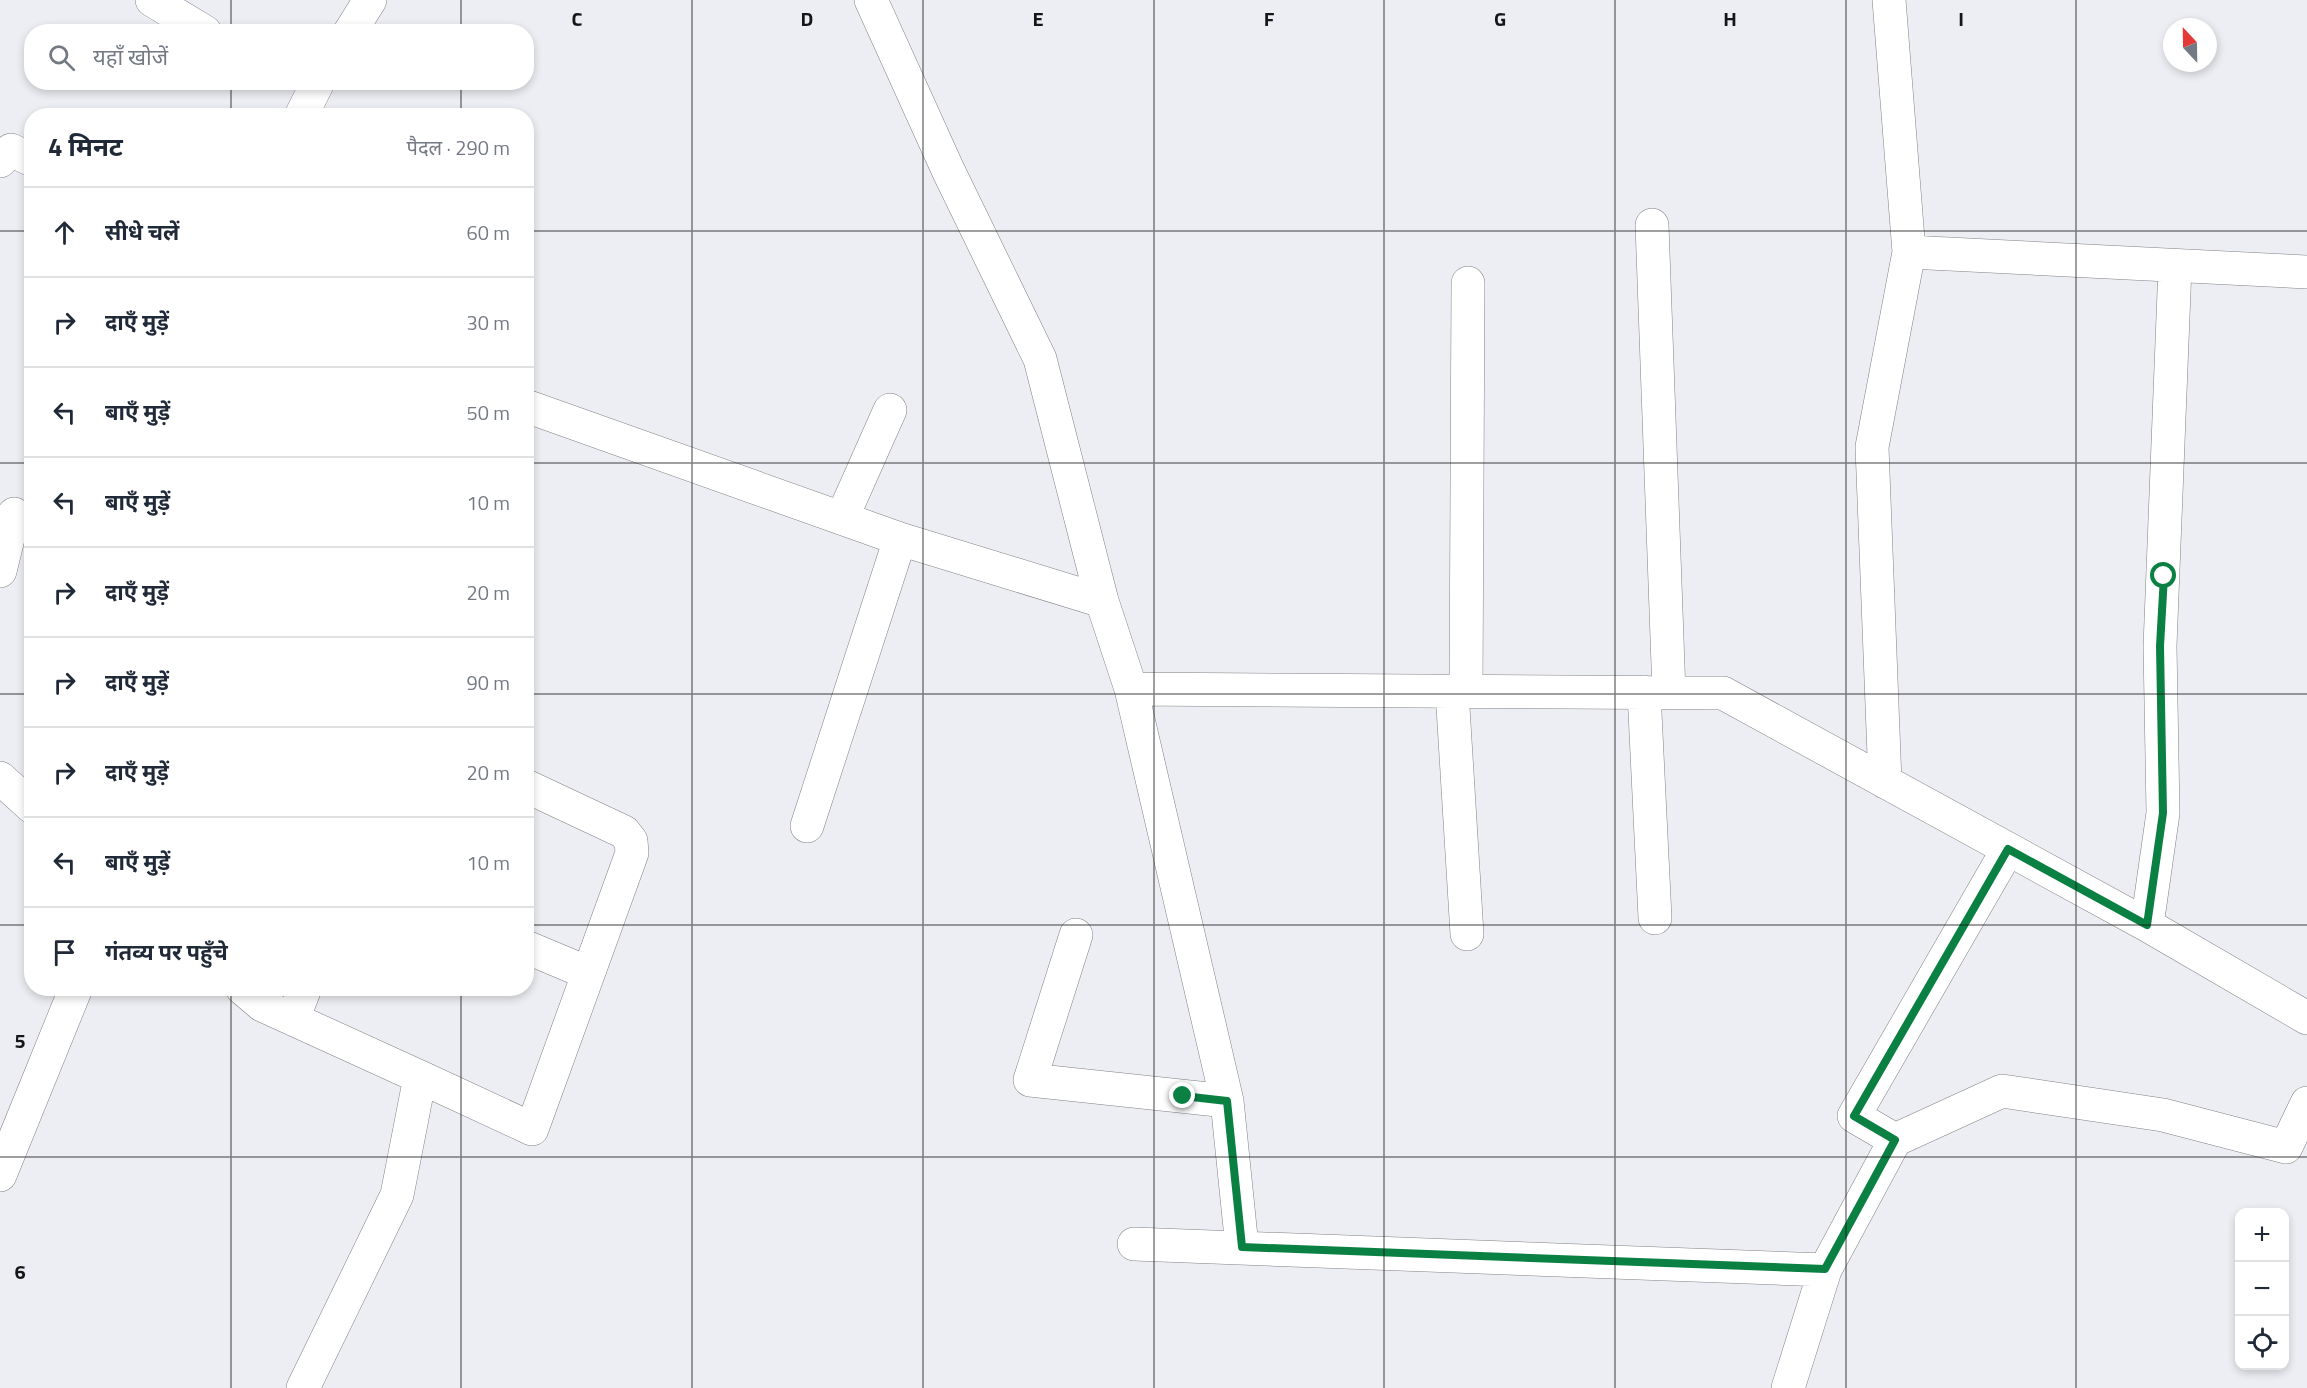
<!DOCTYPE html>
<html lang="hi">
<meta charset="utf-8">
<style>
body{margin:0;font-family:"Titillium Web","Noto Sans Devanagari",sans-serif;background:#f6f6f7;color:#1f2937}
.controls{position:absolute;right:18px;bottom:18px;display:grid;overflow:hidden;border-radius:12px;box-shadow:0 3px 9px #0003}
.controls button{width:54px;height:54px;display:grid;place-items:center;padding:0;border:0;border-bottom:2px solid #e0e1e3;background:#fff;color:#1f2937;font:30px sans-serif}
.compass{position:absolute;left:2163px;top:18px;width:54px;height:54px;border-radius:50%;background:#fff;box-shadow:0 3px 9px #0003;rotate:338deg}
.stop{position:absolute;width:18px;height:18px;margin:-14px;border:4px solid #0b8043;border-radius:50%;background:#fff}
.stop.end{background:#0b8043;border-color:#fff;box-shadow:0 2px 6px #0008}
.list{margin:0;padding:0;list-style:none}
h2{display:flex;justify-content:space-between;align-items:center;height:78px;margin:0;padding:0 24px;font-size:26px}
h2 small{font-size:20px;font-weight:400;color:#747a83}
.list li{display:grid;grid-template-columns:39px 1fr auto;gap:18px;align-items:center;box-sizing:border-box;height:90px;padding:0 24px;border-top:2px solid #e0e1e3}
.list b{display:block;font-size:22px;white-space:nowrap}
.list em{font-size:20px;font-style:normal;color:#747a83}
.icon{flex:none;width:33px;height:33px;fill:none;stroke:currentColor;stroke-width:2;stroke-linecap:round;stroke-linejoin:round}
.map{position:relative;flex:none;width:2307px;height:1388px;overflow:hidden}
.search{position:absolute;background:#fff;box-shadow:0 3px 9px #0003;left:24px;top:24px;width:510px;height:66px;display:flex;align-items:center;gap:15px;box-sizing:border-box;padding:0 21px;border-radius:24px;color:#747a83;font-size:22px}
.panel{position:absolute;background:#fff;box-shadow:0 3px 9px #0003;left:24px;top:108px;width:510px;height:888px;border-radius:24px}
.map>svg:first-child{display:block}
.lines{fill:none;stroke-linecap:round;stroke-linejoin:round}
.minor-casing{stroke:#818286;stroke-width:34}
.minor{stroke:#fff;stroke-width:33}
.route{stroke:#0b8043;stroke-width:8}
.grid{fill:none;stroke:#151617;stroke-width:1.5;stroke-opacity:0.55}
.grid-label{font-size:20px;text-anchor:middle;font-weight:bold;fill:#151617;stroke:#edeef3;stroke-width:5;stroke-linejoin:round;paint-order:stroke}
</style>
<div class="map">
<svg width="2307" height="1388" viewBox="0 0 2307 1388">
<rect width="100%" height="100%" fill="#edeef3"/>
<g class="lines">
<defs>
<path id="minor" d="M 152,0 L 205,32
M 871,0 L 948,170 L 1040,359 L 1102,601 L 1131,689 L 1723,693 L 2147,925 L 2307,1018
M 1889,0 L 1909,252
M 350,32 L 370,0
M 301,116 L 318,82
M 0,161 L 11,150 L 32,160
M 1652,225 L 1669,693
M 526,406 L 900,539 L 1102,601
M 842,518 L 890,410
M 0,571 L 14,514
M 1131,689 L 1227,1101 L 1242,1247
M 1452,691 L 1467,934
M 1466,692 L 1468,283
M 1644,692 L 1655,918
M 0,778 L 32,807
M 1885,782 L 1872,447 L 1909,252 L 2307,272
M 807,826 L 900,539
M 2147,925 L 2163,813 L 2160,646 L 2175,266
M 1076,935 L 1030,1080 L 1227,1101
M 526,947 L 588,973
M 242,988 L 262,1005 L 420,1077 L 397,1195 L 303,1388
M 293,1019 L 305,988
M 420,1077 L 532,1129 L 632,853 L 631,841 L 624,832 L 526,786
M 1895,1140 L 1854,1116 L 2008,849
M 0,1175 L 76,988
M 1134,1244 L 1825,1270
M 1788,1388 L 1825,1270 L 1895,1140 L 2002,1091 L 2163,1115 L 2286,1147 L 2307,1103"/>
</defs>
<use href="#minor" class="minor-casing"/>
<use href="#minor" class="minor"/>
</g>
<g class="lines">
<path class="route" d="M 1183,1096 L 1227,1101 L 1242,1247 L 1825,1269 L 1895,1140 L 1854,1116 L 2008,849 L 2147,925 L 2163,813 L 2160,646 L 2164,576"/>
</g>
<path class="grid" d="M 231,0 L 231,32M 461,0 L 461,32M 692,0 L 692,1388M 923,0 L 923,1388M 1154,0 L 1154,1388M 1384,0 L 1384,1388M 1615,0 L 1615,1388M 1846,0 L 1846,1388M 2076,0 L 2076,1388M 231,82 L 231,116M 461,82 L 461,116M 0,231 L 32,231M 526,231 L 2307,231M 0,463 L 32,463M 526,463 L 2307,463M 0,694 L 32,694M 526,694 L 2307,694M 0,925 L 32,925M 526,925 L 2307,925M 231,988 L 231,1388M 461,988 L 461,1388M 0,1157 L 2307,1157"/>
<g class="grid-label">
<text x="577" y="26">C</text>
<text x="807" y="26">D</text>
<text x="1038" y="26">E</text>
<text x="1269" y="26">F</text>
<text x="1500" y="26">G</text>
<text x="1730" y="26">H</text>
<text x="1961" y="26">I</text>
<text x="20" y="1048">5</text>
<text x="20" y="1279">6</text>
</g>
</svg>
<div class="controls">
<button>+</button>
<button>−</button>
<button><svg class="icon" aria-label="locate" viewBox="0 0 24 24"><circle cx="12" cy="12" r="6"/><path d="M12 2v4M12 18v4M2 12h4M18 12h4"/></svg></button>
</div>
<svg class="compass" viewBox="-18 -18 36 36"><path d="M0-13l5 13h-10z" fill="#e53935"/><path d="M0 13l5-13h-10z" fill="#747a83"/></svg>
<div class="stop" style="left:2164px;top:576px"></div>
<div class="stop end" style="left:1183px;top:1096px"></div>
<div class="search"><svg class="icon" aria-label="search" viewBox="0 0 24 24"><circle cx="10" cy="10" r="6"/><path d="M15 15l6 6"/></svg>यहाँ खोजें</div>
<section class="panel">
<h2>4 मिनट<small>पैदल · 290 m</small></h2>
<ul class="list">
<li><svg class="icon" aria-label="ahead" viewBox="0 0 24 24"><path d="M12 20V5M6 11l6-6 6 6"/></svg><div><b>सीधे चलें</b></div><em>60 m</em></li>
<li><svg class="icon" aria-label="right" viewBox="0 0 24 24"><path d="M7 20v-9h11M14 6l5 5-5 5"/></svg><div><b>दाएँ मुड़ें</b></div><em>30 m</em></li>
<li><svg class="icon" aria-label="left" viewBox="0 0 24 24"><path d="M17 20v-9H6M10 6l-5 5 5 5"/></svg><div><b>बाएँ मुड़ें</b></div><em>50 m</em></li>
<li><svg class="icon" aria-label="left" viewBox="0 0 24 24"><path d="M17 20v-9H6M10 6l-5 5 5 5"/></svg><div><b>बाएँ मुड़ें</b></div><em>10 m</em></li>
<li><svg class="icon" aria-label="right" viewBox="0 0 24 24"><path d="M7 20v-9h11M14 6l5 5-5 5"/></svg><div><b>दाएँ मुड़ें</b></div><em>20 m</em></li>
<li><svg class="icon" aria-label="right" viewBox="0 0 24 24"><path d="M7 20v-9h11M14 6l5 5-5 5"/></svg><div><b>दाएँ मुड़ें</b></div><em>90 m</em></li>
<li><svg class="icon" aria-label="right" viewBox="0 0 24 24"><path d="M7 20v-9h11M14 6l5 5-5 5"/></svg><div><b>दाएँ मुड़ें</b></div><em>20 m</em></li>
<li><svg class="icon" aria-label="left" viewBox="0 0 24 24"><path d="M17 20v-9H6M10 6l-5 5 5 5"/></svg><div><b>बाएँ मुड़ें</b></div><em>10 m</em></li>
<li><svg class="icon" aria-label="arrive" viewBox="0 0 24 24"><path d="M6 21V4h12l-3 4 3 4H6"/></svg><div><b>गंतव्य पर पहुँचे</b></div></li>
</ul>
</section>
</div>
